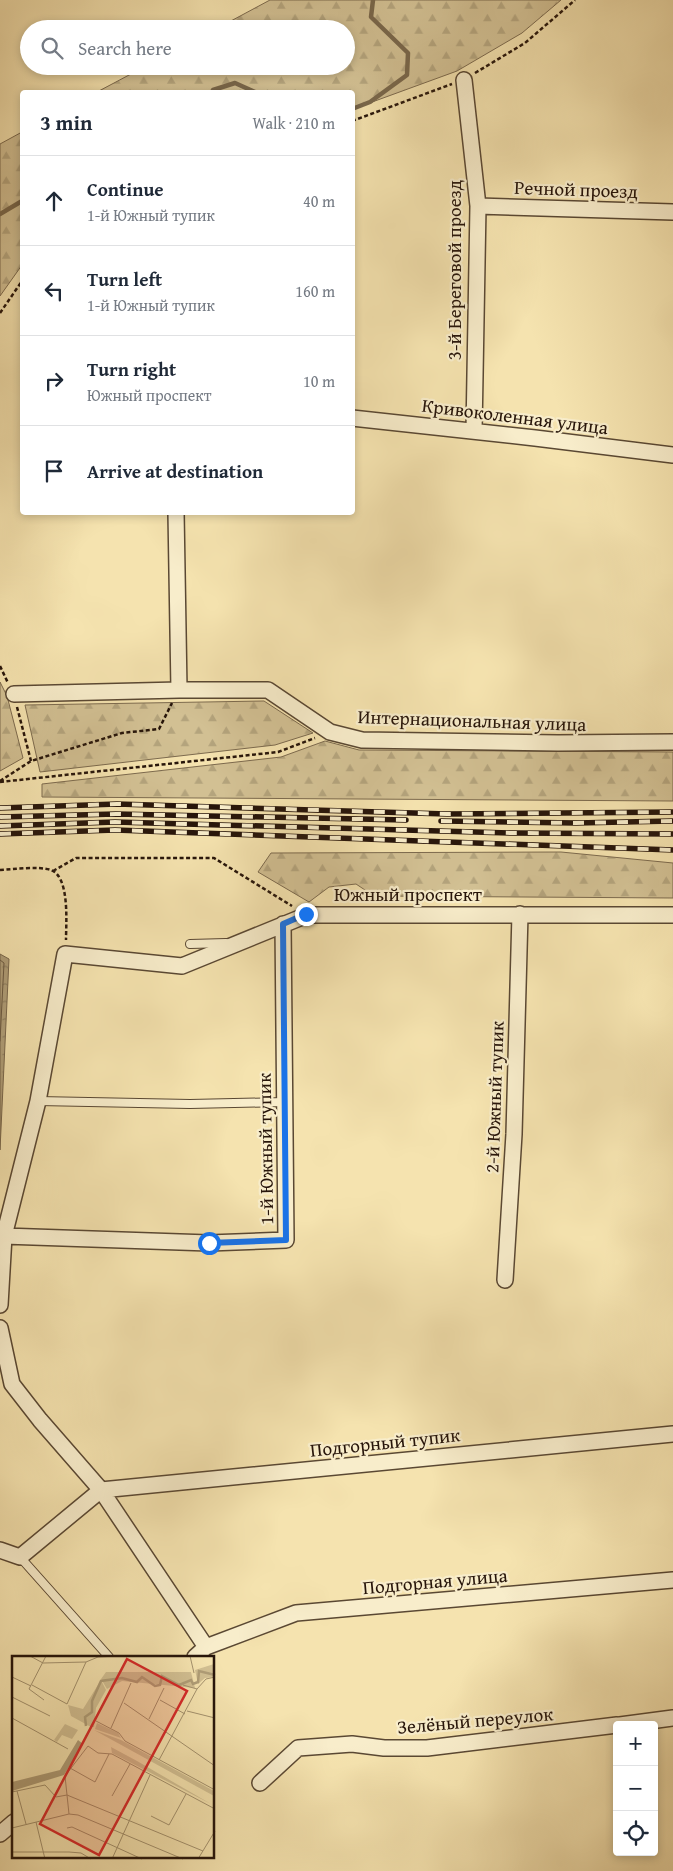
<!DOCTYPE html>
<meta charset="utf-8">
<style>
body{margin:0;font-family:"Gentium Book Plus",serif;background:#f2f2f3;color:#1f2937}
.controls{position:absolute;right:15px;bottom:15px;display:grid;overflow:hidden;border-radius:5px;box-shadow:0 2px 8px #0003}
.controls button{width:45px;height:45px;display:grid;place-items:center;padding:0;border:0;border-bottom:1px solid #e0e1e3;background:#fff;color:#1f2937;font:25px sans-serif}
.stop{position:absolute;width:15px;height:15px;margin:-11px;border:4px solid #1a73e8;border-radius:50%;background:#fff}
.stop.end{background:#1a73e8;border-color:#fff;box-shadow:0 1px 5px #0008}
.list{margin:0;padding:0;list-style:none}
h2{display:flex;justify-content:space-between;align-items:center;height:65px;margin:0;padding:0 20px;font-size:21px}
h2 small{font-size:16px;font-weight:400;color:#747a83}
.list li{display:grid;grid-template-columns:32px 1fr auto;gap:15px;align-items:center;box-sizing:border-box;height:90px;padding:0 20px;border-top:1px solid #e0e1e3}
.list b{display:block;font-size:19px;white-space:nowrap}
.list p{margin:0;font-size:16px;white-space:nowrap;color:#747a83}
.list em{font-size:16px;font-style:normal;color:#747a83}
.icon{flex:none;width:28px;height:28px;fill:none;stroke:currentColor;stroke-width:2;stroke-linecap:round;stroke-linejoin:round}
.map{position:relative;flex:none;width:673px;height:1871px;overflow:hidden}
.search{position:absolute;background:#fff;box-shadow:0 2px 8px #0003;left:20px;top:20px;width:335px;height:55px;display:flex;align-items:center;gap:12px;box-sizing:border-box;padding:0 18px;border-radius:28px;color:#747a83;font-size:19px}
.panel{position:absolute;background:#fff;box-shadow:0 2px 8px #0003;left:20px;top:90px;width:335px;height:425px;border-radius:5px}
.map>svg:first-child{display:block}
.forest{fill:url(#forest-firs);stroke:#7c6a4e}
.water{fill:url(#water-ripples);stroke:#79674b}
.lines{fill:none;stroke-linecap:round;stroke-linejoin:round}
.shore{stroke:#6b5940;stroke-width:1}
.stream{stroke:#79674b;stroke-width:4.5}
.service-casing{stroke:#5a4833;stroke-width:10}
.minor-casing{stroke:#5a4833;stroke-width:18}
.path{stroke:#27150a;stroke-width:2.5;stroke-dasharray:4 2.5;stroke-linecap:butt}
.service{stroke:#f8edcb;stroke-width:8}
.minor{stroke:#f8edcb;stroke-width:15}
.rail-casing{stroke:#27150a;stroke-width:5.5}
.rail{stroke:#f8edcb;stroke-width:4;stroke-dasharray:11;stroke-linecap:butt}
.route{stroke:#1a73e8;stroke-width:6}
.labels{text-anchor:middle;stroke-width:4.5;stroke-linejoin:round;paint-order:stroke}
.street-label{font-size:19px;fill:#27150a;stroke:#f8edcb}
.inset-river{fill:none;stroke:#af9d77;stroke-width:2.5}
.inset-road{fill:none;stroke:#a3916d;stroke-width:1}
.view{fill:#d62828;fill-opacity:0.15;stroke:#d62828;stroke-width:2.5}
.inset-edge{fill:none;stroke:#27150a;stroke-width:2.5}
</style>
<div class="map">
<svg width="673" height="1871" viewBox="0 0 673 1871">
<defs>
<pattern id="forest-firs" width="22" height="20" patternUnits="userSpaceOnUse" patternTransform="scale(1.25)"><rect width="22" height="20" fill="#d2c093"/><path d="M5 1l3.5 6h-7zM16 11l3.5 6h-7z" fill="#b4a47d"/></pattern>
<pattern id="water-ripples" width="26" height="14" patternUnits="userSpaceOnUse" patternTransform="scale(1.25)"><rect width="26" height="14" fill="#af9d77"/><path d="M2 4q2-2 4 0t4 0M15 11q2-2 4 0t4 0" fill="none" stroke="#8e7f60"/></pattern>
</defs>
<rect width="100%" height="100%" fill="#f5e3af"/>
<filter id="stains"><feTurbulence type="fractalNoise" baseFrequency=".004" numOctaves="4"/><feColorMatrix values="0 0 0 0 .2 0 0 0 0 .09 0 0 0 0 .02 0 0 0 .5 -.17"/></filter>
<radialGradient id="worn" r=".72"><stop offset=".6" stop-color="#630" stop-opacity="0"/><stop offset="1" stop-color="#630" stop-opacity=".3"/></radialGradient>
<path class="forest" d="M 270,0 L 561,0 L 522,33 L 457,71 L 353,109 L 352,92 L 97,92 L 146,66 L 346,66 L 346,29 L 216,29 Z
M 22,132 L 22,265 L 0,296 L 0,144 Z
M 0,682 L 7,696 L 23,758 L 0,771 Z
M 264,701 L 313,733 L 275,745 L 40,772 L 25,705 Z
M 325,741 L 359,750 L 673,752 L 673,801 L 42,797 L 42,784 L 281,757 Z
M 561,852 L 673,863 L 673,898 L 374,896 L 356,884 L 329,887 L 309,902 L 258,872 L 271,853 Z"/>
<path class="water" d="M 0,954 L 9,959 L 0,1150 Z"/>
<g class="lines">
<path class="shore" d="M 0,960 L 4,963 L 0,1041"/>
<path class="stream" d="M 212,92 L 213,90 L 235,83 L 255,92
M 352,109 L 370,102 L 407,75 L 408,53 L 371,17 L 373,0
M 0,214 L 22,201"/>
<defs>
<path id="service" d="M 190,944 L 226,943
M 38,1101 L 190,1104 L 285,1102
M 20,1557 L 109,1657"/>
<path id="minor" d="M 464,80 L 478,206 L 474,431
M 478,206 L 673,212
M 352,418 L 535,438 L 673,455
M 176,512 L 179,690
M 14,694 L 179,690 L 268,690 L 330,732 L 362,740 L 558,743 L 673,742
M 4,1236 L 209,1243 L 286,1240 L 283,924
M 505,1280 L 514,1134 L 520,914
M 0,1305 L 4,1236 L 38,1101 L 65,954 L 182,966 L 307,915 L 673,915
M 0,1328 L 12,1384 L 40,1420 L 101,1490 L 206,1647
M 0,1550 L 20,1557 L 101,1490 L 673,1434
M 195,1657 L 206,1647 L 296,1613 L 673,1580
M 620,1725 L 673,1718
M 260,1783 L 298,1748 L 352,1744 L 384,1748 L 427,1748 L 617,1725
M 0,1834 L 14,1822"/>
</defs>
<use href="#service" class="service-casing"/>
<use href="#minor" class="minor-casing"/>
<path class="path" d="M 475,73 L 525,43 L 575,0
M 352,121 L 452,84
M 0,313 L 22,281
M 0,666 L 8,683
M 17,707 L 31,761
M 0,781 L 31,761 L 122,733 L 159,729 L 172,703
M 0,782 L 278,752 L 315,738
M 0,870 C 14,869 39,866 51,870 C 70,877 66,923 66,940
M 53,871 L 76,858 L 214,858 L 292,906"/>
<use href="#service" class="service"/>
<use href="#minor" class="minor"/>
<defs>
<path id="rail" d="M 0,808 L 117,804 L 447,814 L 673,812
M 0,817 L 116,814 L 406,820
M 441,821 L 576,823 L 673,821
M 0,826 L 115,822 L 512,833 L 673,834
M 0,834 L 115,830 L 673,850"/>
</defs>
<use href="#rail" class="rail-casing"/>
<use href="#rail" class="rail"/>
</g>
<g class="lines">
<path class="route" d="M 209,1243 L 286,1240 L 283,924 L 306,914"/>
</g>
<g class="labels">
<g class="street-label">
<text transform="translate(576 189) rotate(2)" y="7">Речной проезд</text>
<text transform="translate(454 270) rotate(-90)" y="7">3-й Береговой проезд</text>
<text transform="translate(515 416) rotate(7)" y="7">Кривоколенная улица</text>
<text transform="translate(472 720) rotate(2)" y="7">Интернациональная улица</text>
<text x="408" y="901">Южный проспект</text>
<text transform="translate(494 1097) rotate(-88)" y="7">2-й Южный тупик</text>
<text transform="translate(265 1149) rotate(-91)" y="7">1-й Южный тупик</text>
<text transform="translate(385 1442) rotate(-6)" y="7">Подгорный тупик</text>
<text transform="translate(435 1581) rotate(-5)" y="7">Подгорная улица</text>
<text transform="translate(475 1720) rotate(-5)" y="7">Зелёный переулок</text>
</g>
</g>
<g transform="translate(12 1656)">
<rect width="202" height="202" fill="#f5e3af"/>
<path d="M 202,8 L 202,21 L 193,22 L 186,28 L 183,14 ZM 94,16 L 179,16 L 183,32 L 110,25 L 95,33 L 89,23 ZM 89,24 L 94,34 L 84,52 L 82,71 L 79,71 L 59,60 L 56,49 L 71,53 ZM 85,67 L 106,77 L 109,82 L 83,73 ZM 53,68 L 66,74 L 60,83 L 50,79 L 45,86 L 42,84 ZM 82,74 L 109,84 L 202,135 L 202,140 ZM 99,91 L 125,105 L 199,148 L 100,97 Z" fill="#d2c093"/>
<path d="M 66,84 L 71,88 L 52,119 L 0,135 L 0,126 L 48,114 Z" fill="#af9d77"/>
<path class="inset-river" d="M 74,70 L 73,61 L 80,56 L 80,45 L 89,25 L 110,22 L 125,26 L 130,21 L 143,30 L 148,29 L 150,20 L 167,29 L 179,24 L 181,28 L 186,26 L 187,15 L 203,19"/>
<path class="inset-road" d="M 18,0 L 31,7 L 74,6 L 86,1 L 106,0M 178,0 L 182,17M 0,21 L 19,30M 20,29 L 55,48 L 74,6M 171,29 L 185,33 L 194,23 L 203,21M 0,41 L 38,60M 32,44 L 17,33 L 34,0M 148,44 L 173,58M 112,47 L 203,110M 175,55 L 203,62M 0,62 L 56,93M 137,63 L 152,32M 84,65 L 107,77 L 113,85 L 203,134M 99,72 L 119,27M 147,104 L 185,33M 58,112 L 83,126 L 97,98M 5,135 L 14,168M 0,136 L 33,129 L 44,141 L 55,139 L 191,195M 100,140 L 118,108M 57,158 L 53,120 L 76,90 L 86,97 L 100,98 L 203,153M 139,160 L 157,169 L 174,138M 24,166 L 33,203M 0,172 L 57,158 L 66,159 L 171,203M 55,172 L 60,171 L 130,203M 0,196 L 57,196 L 69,197 L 79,203M 100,203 L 138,119M 186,203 L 203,175"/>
<path class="view" d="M 115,3 L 175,35 L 87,199 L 28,168 Z"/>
<rect width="202" height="202" class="inset-edge"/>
</g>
<rect width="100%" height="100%" filter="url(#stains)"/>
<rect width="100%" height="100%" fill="url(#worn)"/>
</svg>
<div class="controls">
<button>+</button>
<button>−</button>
<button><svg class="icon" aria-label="locate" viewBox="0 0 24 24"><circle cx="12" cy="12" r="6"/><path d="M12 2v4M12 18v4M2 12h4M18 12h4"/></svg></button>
</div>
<div class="stop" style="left:209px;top:1243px"></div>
<div class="stop end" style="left:306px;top:914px"></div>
<div class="search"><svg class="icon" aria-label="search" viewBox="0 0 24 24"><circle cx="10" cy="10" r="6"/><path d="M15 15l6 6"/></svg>Search here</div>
<section class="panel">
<h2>3 min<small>Walk · 210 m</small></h2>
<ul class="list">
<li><svg class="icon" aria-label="ahead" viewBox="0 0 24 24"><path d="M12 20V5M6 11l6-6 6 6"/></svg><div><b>Continue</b><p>1-й Южный тупик</p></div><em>40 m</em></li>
<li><svg class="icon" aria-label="left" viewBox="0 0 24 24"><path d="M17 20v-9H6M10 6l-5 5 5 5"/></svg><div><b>Turn left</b><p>1-й Южный тупик</p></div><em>160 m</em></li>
<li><svg class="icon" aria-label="right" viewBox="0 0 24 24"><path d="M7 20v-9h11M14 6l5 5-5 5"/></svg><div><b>Turn right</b><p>Южный проспект</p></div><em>10 m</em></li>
<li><svg class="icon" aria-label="arrive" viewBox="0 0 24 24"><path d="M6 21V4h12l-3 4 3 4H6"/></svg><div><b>Arrive at destination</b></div></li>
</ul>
</section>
</div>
